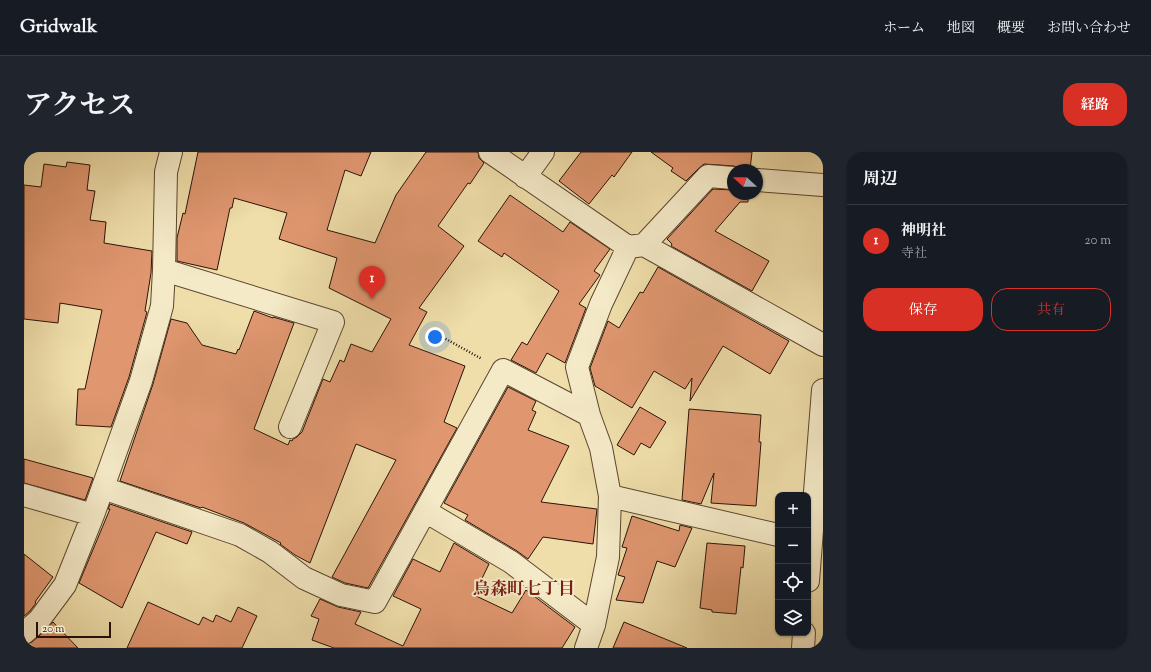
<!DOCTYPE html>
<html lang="ja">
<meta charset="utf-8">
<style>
body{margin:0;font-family:"Sorts Mill Goudy","Noto Serif JP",serif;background:#20242c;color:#f1f3f6}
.controls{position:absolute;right:12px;bottom:12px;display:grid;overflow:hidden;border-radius:8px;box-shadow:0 1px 3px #0004}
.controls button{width:36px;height:36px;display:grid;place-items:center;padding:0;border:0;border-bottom:1px solid #363941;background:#171b24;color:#f1f3f6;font:20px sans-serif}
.compass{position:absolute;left:703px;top:12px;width:36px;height:36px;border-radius:50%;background:#171b24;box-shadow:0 1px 3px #0004;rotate:291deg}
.scale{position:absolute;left:12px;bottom:10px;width:75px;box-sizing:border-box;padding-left:4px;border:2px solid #2a1308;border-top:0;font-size:11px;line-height:14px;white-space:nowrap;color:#2a1308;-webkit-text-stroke:3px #f5eac8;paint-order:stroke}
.you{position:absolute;left:411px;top:185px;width:14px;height:14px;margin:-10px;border:3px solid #fff;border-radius:50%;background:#1a73e8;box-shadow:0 0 0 6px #1a73e833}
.badge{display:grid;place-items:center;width:26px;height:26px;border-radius:50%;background:#d93025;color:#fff;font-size:13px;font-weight:700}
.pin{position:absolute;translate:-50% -33px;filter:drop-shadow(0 1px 2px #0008)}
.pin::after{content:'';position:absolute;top:21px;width:14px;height:12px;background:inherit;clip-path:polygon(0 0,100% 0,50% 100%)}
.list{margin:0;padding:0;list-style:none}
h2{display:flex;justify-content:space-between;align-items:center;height:52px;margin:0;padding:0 16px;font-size:17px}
h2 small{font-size:13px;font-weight:400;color:#9ea1a6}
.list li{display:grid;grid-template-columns:26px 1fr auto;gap:12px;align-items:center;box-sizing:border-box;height:72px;padding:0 16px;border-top:1px solid #363941}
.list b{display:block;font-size:15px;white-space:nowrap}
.list p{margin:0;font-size:13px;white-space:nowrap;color:#9ea1a6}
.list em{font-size:13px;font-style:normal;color:#9ea1a6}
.actions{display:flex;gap:8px;padding:12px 16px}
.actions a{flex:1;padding:9px 0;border:1px solid #d93025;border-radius:16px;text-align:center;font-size:14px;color:#d93025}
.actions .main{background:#d93025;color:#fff}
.icon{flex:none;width:22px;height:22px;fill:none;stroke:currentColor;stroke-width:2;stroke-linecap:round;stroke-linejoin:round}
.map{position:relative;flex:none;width:799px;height:496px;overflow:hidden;border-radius:16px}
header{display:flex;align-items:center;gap:24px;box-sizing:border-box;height:56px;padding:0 20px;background:#171b24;border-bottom:1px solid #363941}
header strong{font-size:19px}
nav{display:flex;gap:22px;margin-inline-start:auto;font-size:14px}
.intro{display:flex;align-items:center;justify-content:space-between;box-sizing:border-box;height:96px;padding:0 24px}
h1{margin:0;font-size:28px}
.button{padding:10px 18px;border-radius:16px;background:#d93025;color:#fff;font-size:14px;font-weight:700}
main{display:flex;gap:24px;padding:0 24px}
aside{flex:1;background:#171b24;border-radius:16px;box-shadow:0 1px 3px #0004}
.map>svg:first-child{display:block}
.building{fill:#e09770;stroke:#2a1308}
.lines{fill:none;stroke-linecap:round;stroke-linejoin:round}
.minor-casing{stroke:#5b4630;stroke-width:24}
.path{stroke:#2a1308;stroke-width:2.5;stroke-dasharray:1 2;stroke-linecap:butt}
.minor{stroke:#f5eac8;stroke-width:22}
.labels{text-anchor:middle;stroke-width:4;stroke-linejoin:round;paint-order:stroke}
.neighbourhood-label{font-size:17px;font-weight:bold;fill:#7a1f14;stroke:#f5eac8}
</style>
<header>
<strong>Gridwalk</strong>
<nav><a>ホーム</a><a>地図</a><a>概要</a><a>お問い合わせ</a></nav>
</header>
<div class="intro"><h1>アクセス</h1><a class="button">経路</a></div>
<main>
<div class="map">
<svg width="799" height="496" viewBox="0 0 799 496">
<rect width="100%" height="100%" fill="#efdeaa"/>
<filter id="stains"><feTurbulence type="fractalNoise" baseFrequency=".005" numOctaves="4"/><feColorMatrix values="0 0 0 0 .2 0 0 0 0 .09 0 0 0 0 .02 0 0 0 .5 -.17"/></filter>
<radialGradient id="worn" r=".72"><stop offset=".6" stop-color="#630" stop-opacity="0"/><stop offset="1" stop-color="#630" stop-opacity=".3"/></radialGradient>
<path class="building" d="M 174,0 L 347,0 L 337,24 L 321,18 L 303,78 L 351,91 L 372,43 L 402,0 L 454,0 L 455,6 L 460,11 L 446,32 L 444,31 L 414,74 L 440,94 L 395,156 L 403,160 L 385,193 L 441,214 L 420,270 L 433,276 L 344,436 L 321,431 L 308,425 L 372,308 L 332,292 L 286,411 L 271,403 L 256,392 L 257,391 L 220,371 L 178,355 L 177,356 L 96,329 L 129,232 L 147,167 L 163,171 L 178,193 L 212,202 L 214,197 L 215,198 L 230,159 L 249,166 L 249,165 L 270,171 L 230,277 L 264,293 L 266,288 L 268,289 L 269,287 L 273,285 L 278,280 L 299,227 L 306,230 L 316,208 L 320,210 L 327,192 L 348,200 L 367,167 L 305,136 L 313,106 L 255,87 L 263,61 L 210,46 L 208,56 L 206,56 L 193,118 L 153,109 L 153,86 L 159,61 L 161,62 Z
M 557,0 L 608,0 L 590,25 L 588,23 L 565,52 L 535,29 Z
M 627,0 L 728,0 L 726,18 L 718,18 L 716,16 L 710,14 L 680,12 L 675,16 L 662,29 L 647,19 L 649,16 Z
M 43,10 L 66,13 L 63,38 L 71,39 L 66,68 L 82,70 L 80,91 L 128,99 L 127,121 L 121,159 L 123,160 L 105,225 L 87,275 L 52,273 L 54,237 L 61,237 L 78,158 L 36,151 L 34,171 L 0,167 L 0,33 L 17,35 L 20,12 L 42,15 Z
M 689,37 L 709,38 L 709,42 L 724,42 L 724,50 L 716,50 L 691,79 L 745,109 L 728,139 L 647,94 L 648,92 L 643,87 Z
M 486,43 L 539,80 L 546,70 L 586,97 L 570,119 L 576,123 L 555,152 L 562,156 L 541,211 L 523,201 L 512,221 L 487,208 L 498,190 L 503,193 L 535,139 L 480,101 L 478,105 L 454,89 Z
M 634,115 L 765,189 L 746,222 L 699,194 L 666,249 L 668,226 L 661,237 L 630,219 L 608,256 L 571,234 L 566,216 L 584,169 L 595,176 L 616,140 L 619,141 Z
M 484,235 L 512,249 L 508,258 L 512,260 L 504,278 L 545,294 L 517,350 L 573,357 L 569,392 L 519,385 L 504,407 L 493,399 L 441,368 L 444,363 L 420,351 Z
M 616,255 L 642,270 L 626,296 L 617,291 L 610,303 L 593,293 Z
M 665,257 L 737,263 L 735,290 L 737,290 L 732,354 L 687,351 L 690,321 L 677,352 L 658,348 Z
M 0,307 L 69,326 L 61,348 L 0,331 Z
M 86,352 L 168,380 L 163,392 L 132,380 L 98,456 L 55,431 L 86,357 L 84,357 Z
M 608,364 L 655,379 L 656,373 L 668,376 L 651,415 L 633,409 L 619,451 L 592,448 L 601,425 L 594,423 L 603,396 L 598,395 Z
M 430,391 L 465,412 L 450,443 L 488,461 L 502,438 L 551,475 L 538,496 L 310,496 L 288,488 L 295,467 L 287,464 L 296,447 L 314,455 L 337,460 L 331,472 L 379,494 L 397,457 L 369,444 L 389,407 L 416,420 Z
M 683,391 L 721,394 L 719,416 L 717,415 L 712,462 L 688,460 L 688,458 L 676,456 Z
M 0,402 L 29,425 L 11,450 L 12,451 L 6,459 L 0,464 Z
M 124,450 L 175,473 L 179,465 L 189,470 L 192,463 L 207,470 L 214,455 L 233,464 L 218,496 L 103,496 Z
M 29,470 L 54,496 L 0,496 L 0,493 L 8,490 L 23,477 Z
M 600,470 L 663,496 L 589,496 Z"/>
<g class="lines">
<defs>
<path id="minor" d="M 466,0 L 604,95 L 620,93 L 799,193
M 501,25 L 519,0
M 733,28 L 799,33
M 620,93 L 684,24 L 709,26
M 140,118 L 309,170 L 266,275
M 565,263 L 553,215 L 577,152 L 604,95
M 79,336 L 216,383 L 246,400 L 280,426 L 317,443 L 351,450 L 479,218 L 565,263 L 577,296 L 586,344 L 754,383
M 0,343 L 69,363
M 401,359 L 487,410 L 570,473
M 784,429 L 799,238
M 0,481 L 15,468 L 41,433 L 69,363 L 117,229 L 138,154 L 140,118 L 142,20 L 147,0
M 562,496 L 570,473 L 584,405 L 586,344
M 779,496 L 780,481"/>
</defs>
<use href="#minor" class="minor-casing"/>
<path class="path" d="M 411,181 L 458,207"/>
<use href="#minor" class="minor"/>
</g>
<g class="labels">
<g class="neighbourhood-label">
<text x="500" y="442">烏森町七丁目</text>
</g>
</g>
<rect width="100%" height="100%" filter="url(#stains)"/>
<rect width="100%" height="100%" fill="url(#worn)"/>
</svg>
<div class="controls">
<button>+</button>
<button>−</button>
<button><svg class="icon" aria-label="locate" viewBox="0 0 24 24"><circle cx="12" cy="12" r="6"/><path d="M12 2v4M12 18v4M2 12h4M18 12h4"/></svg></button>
<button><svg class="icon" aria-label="layers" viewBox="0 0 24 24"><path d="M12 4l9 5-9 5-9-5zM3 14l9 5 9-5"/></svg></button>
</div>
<svg class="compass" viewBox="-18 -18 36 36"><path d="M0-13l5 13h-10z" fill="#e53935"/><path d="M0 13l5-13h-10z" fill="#9ea1a6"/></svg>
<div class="scale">20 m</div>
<div class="you"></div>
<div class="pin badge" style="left:348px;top:147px">1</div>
</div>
<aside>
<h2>周辺<small></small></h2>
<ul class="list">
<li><span class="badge">1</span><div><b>神明社</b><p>寺社</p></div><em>20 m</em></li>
</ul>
<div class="actions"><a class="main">保存</a><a>共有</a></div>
</aside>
</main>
